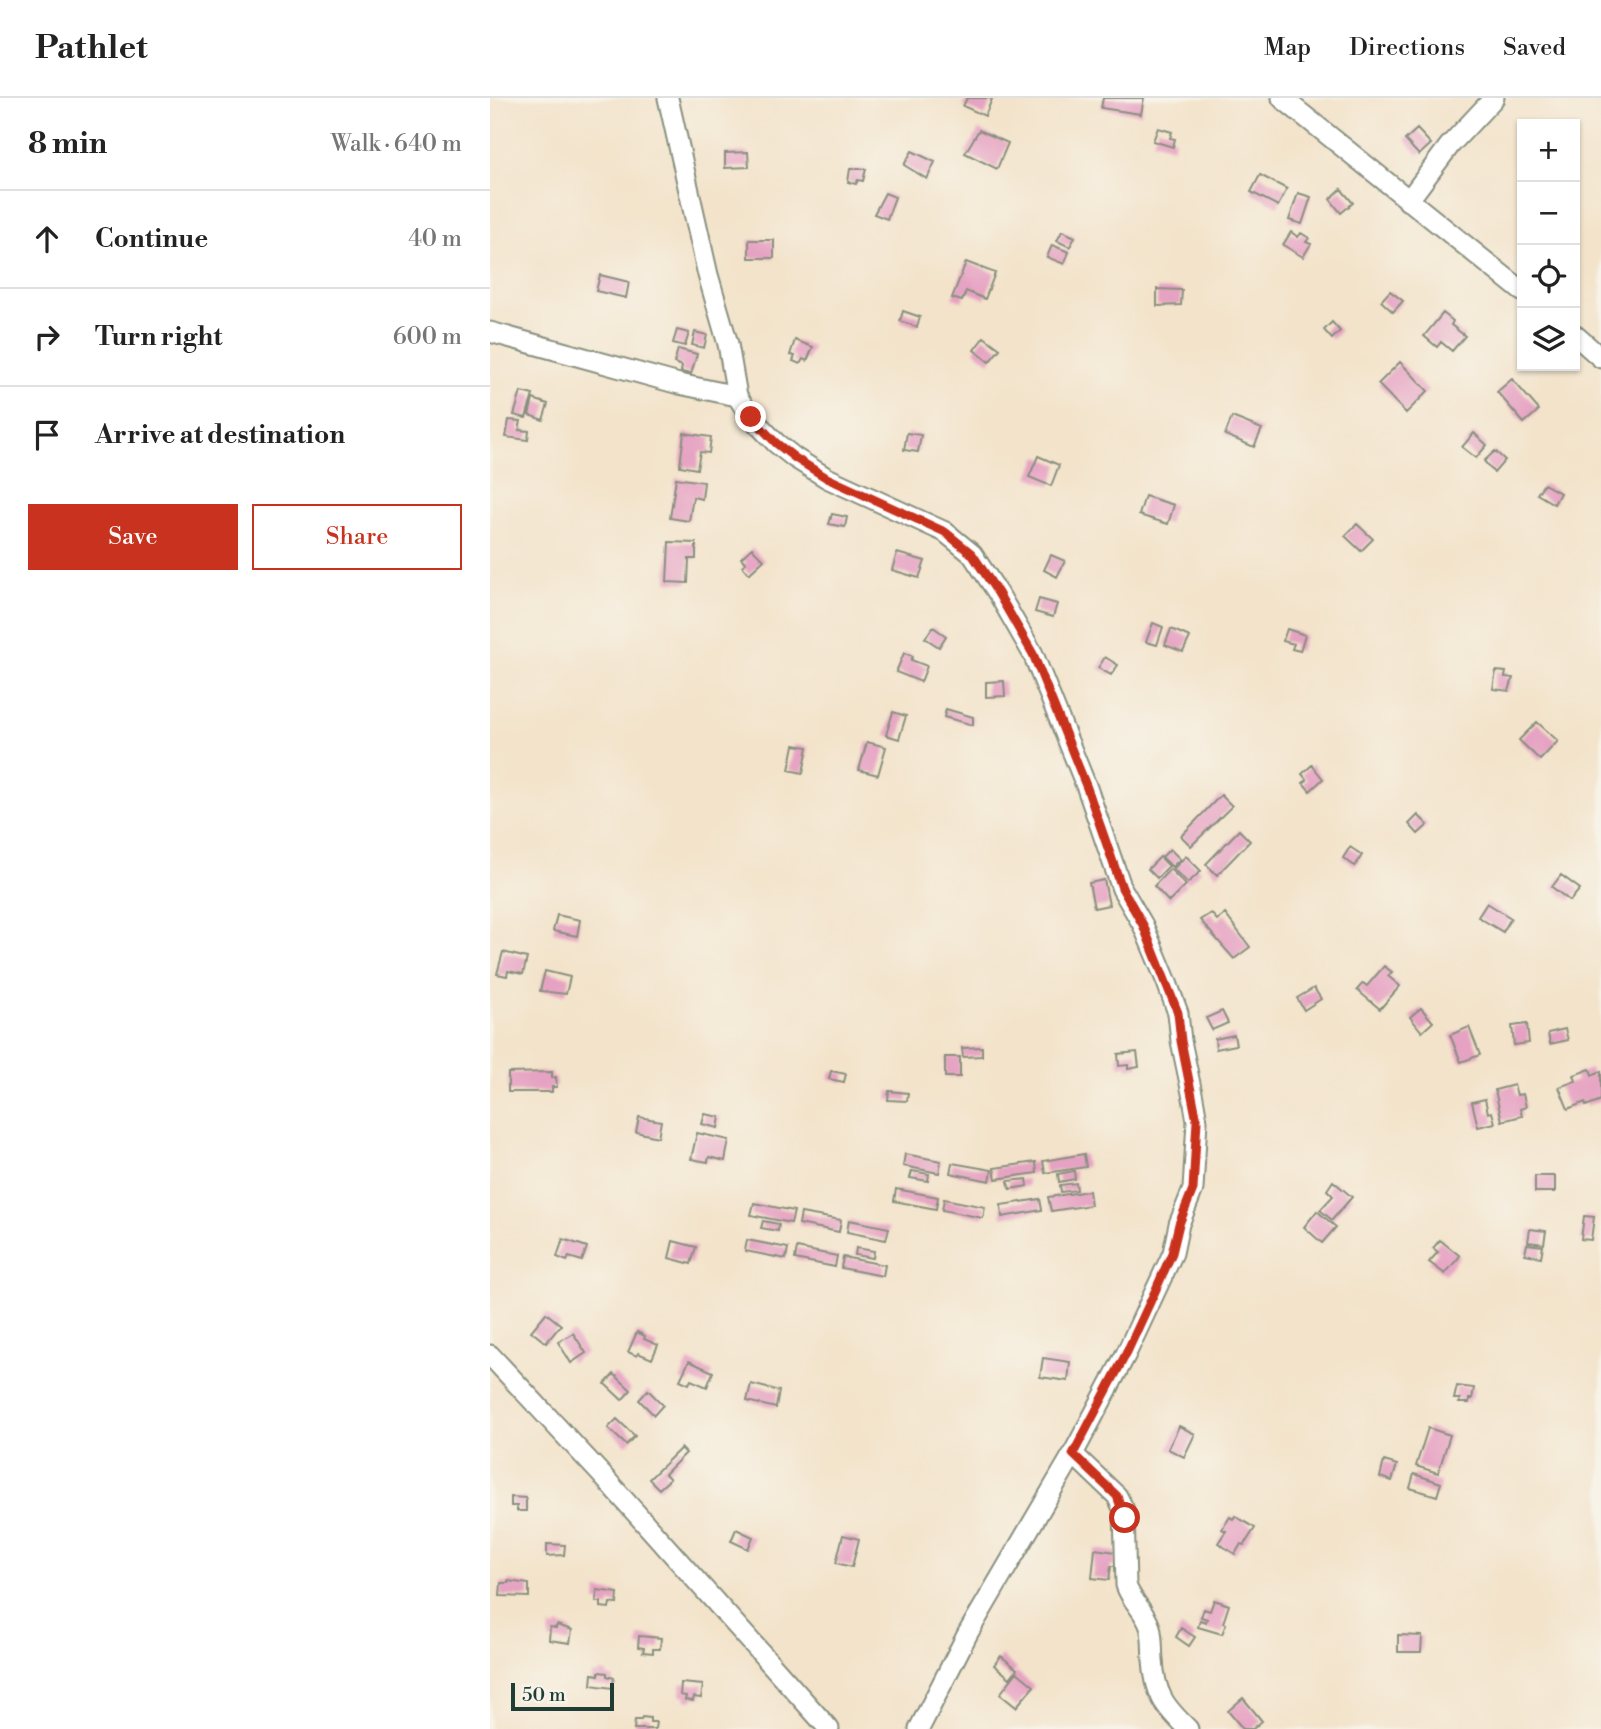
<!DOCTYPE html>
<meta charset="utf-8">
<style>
body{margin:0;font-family:"Libre Bodoni",serif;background:#f6f6f6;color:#222}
.controls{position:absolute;right:21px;top:21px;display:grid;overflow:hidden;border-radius:0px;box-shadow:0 2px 5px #0004}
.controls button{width:63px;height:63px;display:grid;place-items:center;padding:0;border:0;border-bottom:2px solid #e0e0e0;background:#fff;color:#222;font:35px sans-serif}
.scale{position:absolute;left:21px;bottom:18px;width:103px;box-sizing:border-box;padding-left:7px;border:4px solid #1f3d34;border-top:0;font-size:19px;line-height:24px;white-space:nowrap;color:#1f3d34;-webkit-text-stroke:5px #f7f3e8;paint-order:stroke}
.stop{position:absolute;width:21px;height:21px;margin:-16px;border:5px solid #c8321e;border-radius:50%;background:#fff}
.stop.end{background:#c8321e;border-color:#fff;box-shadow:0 2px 7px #0008}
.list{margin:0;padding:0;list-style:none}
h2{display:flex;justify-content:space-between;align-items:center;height:91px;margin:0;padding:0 28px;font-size:30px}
h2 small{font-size:23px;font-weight:400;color:#767676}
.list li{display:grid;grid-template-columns:46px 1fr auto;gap:21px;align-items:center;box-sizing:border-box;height:98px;padding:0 28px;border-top:2px solid #e0e0e0}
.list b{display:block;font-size:26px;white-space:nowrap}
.list em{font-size:23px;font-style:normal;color:#767676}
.actions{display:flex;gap:14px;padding:21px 28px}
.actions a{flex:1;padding:16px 0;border:2px solid #c8321e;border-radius:0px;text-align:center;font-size:24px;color:#c8321e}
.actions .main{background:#c8321e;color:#fff}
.icon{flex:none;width:38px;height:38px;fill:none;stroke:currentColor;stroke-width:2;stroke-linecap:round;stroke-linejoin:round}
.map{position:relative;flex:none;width:1111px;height:1631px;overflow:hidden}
header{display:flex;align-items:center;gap:42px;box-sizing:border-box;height:98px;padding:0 35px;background:#fff;border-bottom:2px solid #e0e0e0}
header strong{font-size:33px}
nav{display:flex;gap:38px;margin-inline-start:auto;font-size:24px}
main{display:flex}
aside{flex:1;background:#fff}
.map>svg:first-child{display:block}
.building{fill:#e6a2c2}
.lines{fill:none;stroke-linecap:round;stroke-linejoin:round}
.minor-casing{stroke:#89907f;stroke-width:23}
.minor{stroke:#fff;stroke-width:19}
.route{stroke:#c8321e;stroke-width:9}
</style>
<header>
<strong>Pathlet</strong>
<nav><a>Map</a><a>Directions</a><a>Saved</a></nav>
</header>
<main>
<aside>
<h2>8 min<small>Walk · 640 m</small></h2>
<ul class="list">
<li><svg class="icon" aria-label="ahead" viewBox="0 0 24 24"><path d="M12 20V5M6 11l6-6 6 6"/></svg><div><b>Continue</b></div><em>40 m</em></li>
<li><svg class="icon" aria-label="right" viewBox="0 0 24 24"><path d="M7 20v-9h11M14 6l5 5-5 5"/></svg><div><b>Turn right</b></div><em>600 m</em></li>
<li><svg class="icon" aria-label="arrive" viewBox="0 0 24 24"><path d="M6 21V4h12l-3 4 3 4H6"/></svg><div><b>Arrive at destination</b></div></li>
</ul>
<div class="actions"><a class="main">Save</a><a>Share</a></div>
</aside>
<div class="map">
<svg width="1111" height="1631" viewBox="0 0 1111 1631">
<rect width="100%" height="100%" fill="#f7f3e8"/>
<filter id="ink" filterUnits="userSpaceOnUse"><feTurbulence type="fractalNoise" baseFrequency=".0143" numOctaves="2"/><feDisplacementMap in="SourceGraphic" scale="14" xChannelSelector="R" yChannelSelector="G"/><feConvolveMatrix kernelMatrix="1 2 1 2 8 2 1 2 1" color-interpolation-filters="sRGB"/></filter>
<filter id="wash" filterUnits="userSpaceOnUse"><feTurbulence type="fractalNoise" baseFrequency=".00686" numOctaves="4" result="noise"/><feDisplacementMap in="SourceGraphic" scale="28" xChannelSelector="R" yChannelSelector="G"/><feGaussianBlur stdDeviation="1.57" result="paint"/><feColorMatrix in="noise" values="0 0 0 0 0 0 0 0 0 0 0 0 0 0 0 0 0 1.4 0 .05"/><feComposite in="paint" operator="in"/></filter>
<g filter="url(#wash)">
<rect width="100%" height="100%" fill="#f3e3ca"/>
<g id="blocks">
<path class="building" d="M 477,0 L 499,0 L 502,1 L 495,18 L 473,8 Z
M 613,0 L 654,0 L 651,16 L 611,10 Z
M 668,30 L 682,34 L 680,40 L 685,41 L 683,49 L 663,43 Z
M 927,31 L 941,46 L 929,57 L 915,42 Z
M 489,32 L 518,45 L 507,71 L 475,55 Z
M 422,53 L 445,64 L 437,81 L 414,67 Z
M 258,54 L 259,69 L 235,70 L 235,55 Z
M 360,71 L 376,71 L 373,83 L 368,82 L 366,86 L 358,84 Z
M 770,77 L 797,91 L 788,108 L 761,94 Z
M 851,91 L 863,105 L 851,115 L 840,101 Z
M 395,95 L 405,99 L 397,121 L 384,116 Z
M 808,95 L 821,99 L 812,126 L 799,122 Z
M 572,133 L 585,139 L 580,149 L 567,143 Z
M 801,134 L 808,139 L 811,135 L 819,140 L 816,144 L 821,146 L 813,159 L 793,147 Z
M 259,142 L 284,142 L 284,160 L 259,160 Z
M 562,147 L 579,154 L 574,166 L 557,159 Z
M 476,164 L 505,175 L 495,201 L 476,193 L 472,203 L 462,200 Z
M 110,177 L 139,184 L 136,200 L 106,193 Z
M 667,191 L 692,192 L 691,207 L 667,208 Z
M 900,193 L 913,203 L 903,214 L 891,203 Z
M 413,213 L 430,219 L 427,229 L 410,223 Z
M 953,215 L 963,223 L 961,227 L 975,238 L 962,253 L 951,244 L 947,249 L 934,238 Z
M 842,224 L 850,233 L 842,241 L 834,232 Z
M 187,232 L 199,235 L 195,248 L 183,245 Z
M 205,234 L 217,237 L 214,250 L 202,247 Z
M 494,239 L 510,251 L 499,264 L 484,252 Z
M 305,242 L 323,249 L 317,263 L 313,261 L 310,266 L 303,263 L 305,258 L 300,257 Z
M 188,251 L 207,256 L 201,276 L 191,274 L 192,268 L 184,265 Z
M 910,264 L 938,293 L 916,315 L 888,286 Z
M 1022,281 L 1049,312 L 1034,325 L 1007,294 Z
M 31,294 L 43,297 L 36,320 L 24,317 Z
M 43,301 L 58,306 L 53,322 L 39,317 Z
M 742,319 L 772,331 L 764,349 L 735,337 Z
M 19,322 L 31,323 L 29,332 L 39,333 L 38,342 L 16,339 Z
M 194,335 L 221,339 L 219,355 L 210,354 L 207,371 L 190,368 Z
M 417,335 L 431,337 L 428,354 L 414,352 Z
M 984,335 L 997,347 L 986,360 L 972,349 Z
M 1005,353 L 1015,362 L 1004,375 L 994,363 Z
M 548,358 L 569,367 L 561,388 L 539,379 Z
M 186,380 L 214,384 L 212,401 L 203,399 L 199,423 L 180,420 Z
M 1054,386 L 1070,395 L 1064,406 L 1047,396 Z
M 655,398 L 684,407 L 678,426 L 649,417 Z
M 342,416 L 357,419 L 355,429 L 339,426 Z
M 867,426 L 883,441 L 871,453 L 855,438 Z
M 179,444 L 206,445 L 206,461 L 199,461 L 198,485 L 177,484 Z
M 262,450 L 274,462 L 259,476 L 252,468 L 256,465 L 251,460 Z
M 407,455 L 435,463 L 429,480 L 402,472 Z
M 561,457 L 575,463 L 567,479 L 554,472 Z
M 549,501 L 567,506 L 563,519 L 545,514 Z
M 663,525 L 673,529 L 667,547 L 656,544 Z
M 443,529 L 456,538 L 449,549 L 435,540 Z
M 681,531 L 700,539 L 693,554 L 675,547 Z
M 797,531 L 815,537 L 810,553 L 802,551 L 804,546 L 793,543 Z
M 414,555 L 423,558 L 421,562 L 437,568 L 431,584 L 406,574 Z
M 615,559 L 628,567 L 621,577 L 608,570 Z
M 1006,573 L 1016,574 L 1015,579 L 1023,580 L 1019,593 L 1003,591 Z
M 514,583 L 515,598 L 496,599 L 496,584 Z
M 456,611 L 483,619 L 483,627 L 454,619 Z
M 403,614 L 416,618 L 409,641 L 396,637 Z
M 1047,624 L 1068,643 L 1050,662 L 1029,642 Z
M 377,644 L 396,649 L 388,677 L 369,672 Z
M 304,647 L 318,649 L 313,675 L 299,672 Z
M 822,667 L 833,681 L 820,693 L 813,685 L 817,682 L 812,676 Z
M 731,697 L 742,708 L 701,748 L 691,738 Z
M 928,717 L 938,727 L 928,736 L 919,726 Z
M 749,732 L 760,743 L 727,777 L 716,766 Z
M 860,749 L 872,757 L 865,768 L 853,760 Z
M 680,751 L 690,761 L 682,769 L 672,759 Z
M 696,758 L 711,773 L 698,785 L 683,771 Z
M 670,759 L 679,768 L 667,780 L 658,771 Z
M 680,771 L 696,787 L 679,804 L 664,788 Z
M 1071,777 L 1090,791 L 1080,803 L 1062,789 Z
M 614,782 L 619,807 L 604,810 L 599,785 Z
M 997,805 L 1021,820 L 1013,834 L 988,819 Z
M 721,815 L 727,822 L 735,816 L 760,849 L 744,861 L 710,822 Z
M 67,817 L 90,822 L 87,838 L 63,833 Z
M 13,854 L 37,860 L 33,876 L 18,873 L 17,878 L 7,876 Z
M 894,868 L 902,874 L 898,878 L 910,888 L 890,911 L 867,892 L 873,885 L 877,888 Z
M 55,873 L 80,879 L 76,896 L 50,893 Z
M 824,890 L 831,901 L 814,912 L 807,900 Z
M 931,910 L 943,924 L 932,934 L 920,919 Z
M 732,913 L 738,925 L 722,932 L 716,920 Z
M 1037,926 L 1039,945 L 1024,947 L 1022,928 Z
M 979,929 L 990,957 L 971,964 L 960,937 Z
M 1075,931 L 1078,942 L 1060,946 L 1058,935 Z
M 744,937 L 746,947 L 726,951 L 725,941 Z
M 492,949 L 492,958 L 473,959 L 472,950 Z
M 647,954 L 649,969 L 638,971 L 638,967 L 629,968 L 628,956 Z
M 455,959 L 470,959 L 470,979 L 455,979 Z
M 1100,971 L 1102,977 L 1111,973 L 1111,1002 L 1096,1008 L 1095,1004 L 1078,1011 L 1069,989 L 1086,983 L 1084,977 Z
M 341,973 L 356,976 L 354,984 L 339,981 Z
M 62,974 L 62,980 L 66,979 L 67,989 L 62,989 L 62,994 L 18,994 L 18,975 Z
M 1024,987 L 1027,997 L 1033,996 L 1036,1009 L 1030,1011 L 1032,1018 L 1012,1023 L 1005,992 Z
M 399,993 L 418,995 L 417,1003 L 398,1002 Z
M 995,1001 L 998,1015 L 1002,1014 L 1005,1025 L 988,1029 L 982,1004 Z
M 215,1016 L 230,1019 L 228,1030 L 212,1026 Z
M 149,1019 L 171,1023 L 168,1039 L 146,1034 Z
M 207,1035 L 239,1042 L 235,1063 L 219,1059 L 218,1064 L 201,1061 Z
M 415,1056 L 451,1063 L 449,1075 L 413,1068 Z
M 594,1056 L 596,1069 L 555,1075 L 553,1063 Z
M 546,1064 L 547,1075 L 506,1081 L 504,1070 Z
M 462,1065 L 502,1072 L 500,1083 L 460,1075 Z
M 422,1073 L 439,1076 L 438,1083 L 420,1080 Z
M 584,1073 L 585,1081 L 569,1084 L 568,1076 Z
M 1045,1078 L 1065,1078 L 1065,1094 L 1045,1094 Z
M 537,1081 L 538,1088 L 520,1091 L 518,1083 Z
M 843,1083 L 862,1099 L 842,1122 L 830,1112 L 843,1098 L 837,1092 Z
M 586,1085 L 587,1092 L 571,1094 L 570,1087 Z
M 406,1091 L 448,1099 L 446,1111 L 404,1103 Z
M 599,1093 L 601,1107 L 561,1113 L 558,1099 Z
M 454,1101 L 495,1109 L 493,1120 L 452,1112 Z
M 550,1101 L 552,1112 L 512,1119 L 511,1107 Z
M 264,1105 L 304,1113 L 301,1125 L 261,1117 Z
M 827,1113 L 846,1129 L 832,1145 L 814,1129 Z
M 311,1115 L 351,1122 L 349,1134 L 309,1126 Z
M 1094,1118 L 1104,1119 L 1101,1142 L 1091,1141 Z
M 359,1122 L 399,1130 L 396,1142 L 357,1134 Z
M 273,1123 L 289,1126 L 288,1133 L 271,1130 Z
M 1040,1131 L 1056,1133 L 1054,1146 L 1038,1144 Z
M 73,1141 L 97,1149 L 92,1163 L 79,1159 L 77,1163 L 67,1159 Z
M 257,1142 L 298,1150 L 296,1161 L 255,1153 Z
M 950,1142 L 970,1158 L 955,1176 L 939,1164 L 948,1154 L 943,1150 Z
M 183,1143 L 206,1149 L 201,1166 L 179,1160 Z
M 1037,1146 L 1053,1148 L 1051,1159 L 1035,1156 Z
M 307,1150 L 347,1158 L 345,1169 L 305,1161 Z
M 366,1150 L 384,1153 L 383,1160 L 365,1157 Z
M 353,1159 L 395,1167 L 393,1178 L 351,1170 Z
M 56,1215 L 71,1227 L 56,1245 L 41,1233 Z
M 147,1234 L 155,1238 L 154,1241 L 168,1247 L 162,1261 L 148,1255 L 147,1258 L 138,1254 Z
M 83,1235 L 96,1255 L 81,1265 L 68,1244 Z
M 553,1260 L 580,1264 L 578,1283 L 550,1279 Z
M 199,1263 L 223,1274 L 217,1289 L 201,1282 L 199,1286 L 190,1282 Z
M 124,1276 L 141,1292 L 132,1302 L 115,1286 Z
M 261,1286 L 289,1293 L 286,1310 L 257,1303 Z
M 967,1288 L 984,1290 L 982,1301 L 979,1301 L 979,1305 L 969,1305 L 970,1301 L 964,1301 Z
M 158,1292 L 173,1307 L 164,1317 L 149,1302 Z
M 127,1321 L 145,1338 L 136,1347 L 118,1330 Z
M 689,1328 L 705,1336 L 694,1359 L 678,1351 Z
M 938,1330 L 960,1337 L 948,1375 L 926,1368 Z
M 191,1350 L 196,1355 L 175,1376 L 180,1381 L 169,1391 L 159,1381 Z
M 894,1363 L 907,1367 L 902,1383 L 890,1379 Z
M 924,1376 L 951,1385 L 947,1398 L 920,1390 Z
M 21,1399 L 36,1400 L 36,1413 L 27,1413 L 27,1408 L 21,1408 Z
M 745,1418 L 765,1430 L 754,1447 L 751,1446 L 745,1456 L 728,1445 L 736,1433 L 732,1431 L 740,1419 L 743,1421 Z
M 246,1431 L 263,1439 L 258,1451 L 241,1443 Z
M 353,1437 L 369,1441 L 362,1469 L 346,1465 Z
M 57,1446 L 75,1447 L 74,1457 L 57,1458 Z
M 605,1451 L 626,1454 L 625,1468 L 621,1468 L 619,1482 L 602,1480 Z
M 18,1483 L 39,1486 L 39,1499 L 10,1498 L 11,1485 L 18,1485 Z
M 107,1492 L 128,1495 L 127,1506 L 120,1505 L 119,1510 L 111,1509 L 111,1504 L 106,1504 Z
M 724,1502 L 739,1507 L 733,1525 L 736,1526 L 732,1536 L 708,1529 L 710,1522 L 716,1524 L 717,1521 L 711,1519 L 714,1511 L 720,1513 Z
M 67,1527 L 82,1532 L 80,1545 L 59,1542 L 60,1529 L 66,1530 Z
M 691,1530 L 705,1539 L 699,1548 L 686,1539 Z
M 908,1537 L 932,1538 L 931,1554 L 908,1554 Z
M 149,1538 L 171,1540 L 170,1551 L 163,1551 L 163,1555 L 153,1554 L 154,1550 L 148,1549 Z
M 511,1558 L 527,1571 L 520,1580 L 504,1567 Z
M 109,1574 L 117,1575 L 117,1578 L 124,1580 L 122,1590 L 101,1587 L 102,1576 L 109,1577 Z
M 527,1574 L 544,1588 L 526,1609 L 510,1596 Z
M 191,1585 L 213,1587 L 211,1600 L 204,1599 L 203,1603 L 195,1602 L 196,1598 L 190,1597 Z
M 753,1600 L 772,1623 L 763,1631 L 753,1631 L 738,1613 Z
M 152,1619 L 160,1620 L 160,1624 L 166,1624 L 165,1631 L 144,1631 L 145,1622 L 151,1622 Z"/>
</g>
</g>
<g filter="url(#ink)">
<use href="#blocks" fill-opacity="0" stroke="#89907f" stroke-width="2"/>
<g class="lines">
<defs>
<path id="minor" d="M 178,0 L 218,177 L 238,246 L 247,298 L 261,319 L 286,345 L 305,360 L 337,380 L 455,434 L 482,456 L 508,495 L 543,556 L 597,690 L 632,791 L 653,827 L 676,882 L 688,915 L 691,943 L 703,1000 L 707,1023 L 703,1091 L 689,1126 L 683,1155 L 636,1256 L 583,1356 L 478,1535 L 429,1631
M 792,0 L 1032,193
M 918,103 L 960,47 L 1004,0
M 0,234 L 189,286 L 247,298
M 1085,237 L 1111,260
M 0,1257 L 111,1376 L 339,1631
M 583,1356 L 627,1398 L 634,1412 L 636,1487 C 641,1503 655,1513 660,1529 C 663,1539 662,1551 663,1562 C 665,1596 674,1608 698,1631"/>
</defs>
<use href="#minor" class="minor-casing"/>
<use href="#minor" class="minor"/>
</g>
</g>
<g class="lines" filter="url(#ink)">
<path class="route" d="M 261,319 L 286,345 L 305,360 L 337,380 L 455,434 L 482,456 L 508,495 L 543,556 L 597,690 L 632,790 L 653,827 L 688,915 L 691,943 L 707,1023 L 703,1091 L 689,1126 L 682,1155 L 667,1189 L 636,1256 L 583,1356 L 627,1398 L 635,1420"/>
</g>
</svg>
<div class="controls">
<button>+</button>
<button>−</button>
<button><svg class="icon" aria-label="locate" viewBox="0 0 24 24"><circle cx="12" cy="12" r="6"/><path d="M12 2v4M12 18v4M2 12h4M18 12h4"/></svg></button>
<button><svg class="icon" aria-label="layers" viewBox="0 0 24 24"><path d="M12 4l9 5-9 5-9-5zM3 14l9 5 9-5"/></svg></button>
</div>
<div class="scale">50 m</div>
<div class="stop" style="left:635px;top:1420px"></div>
<div class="stop end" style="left:261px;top:319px"></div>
</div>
</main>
